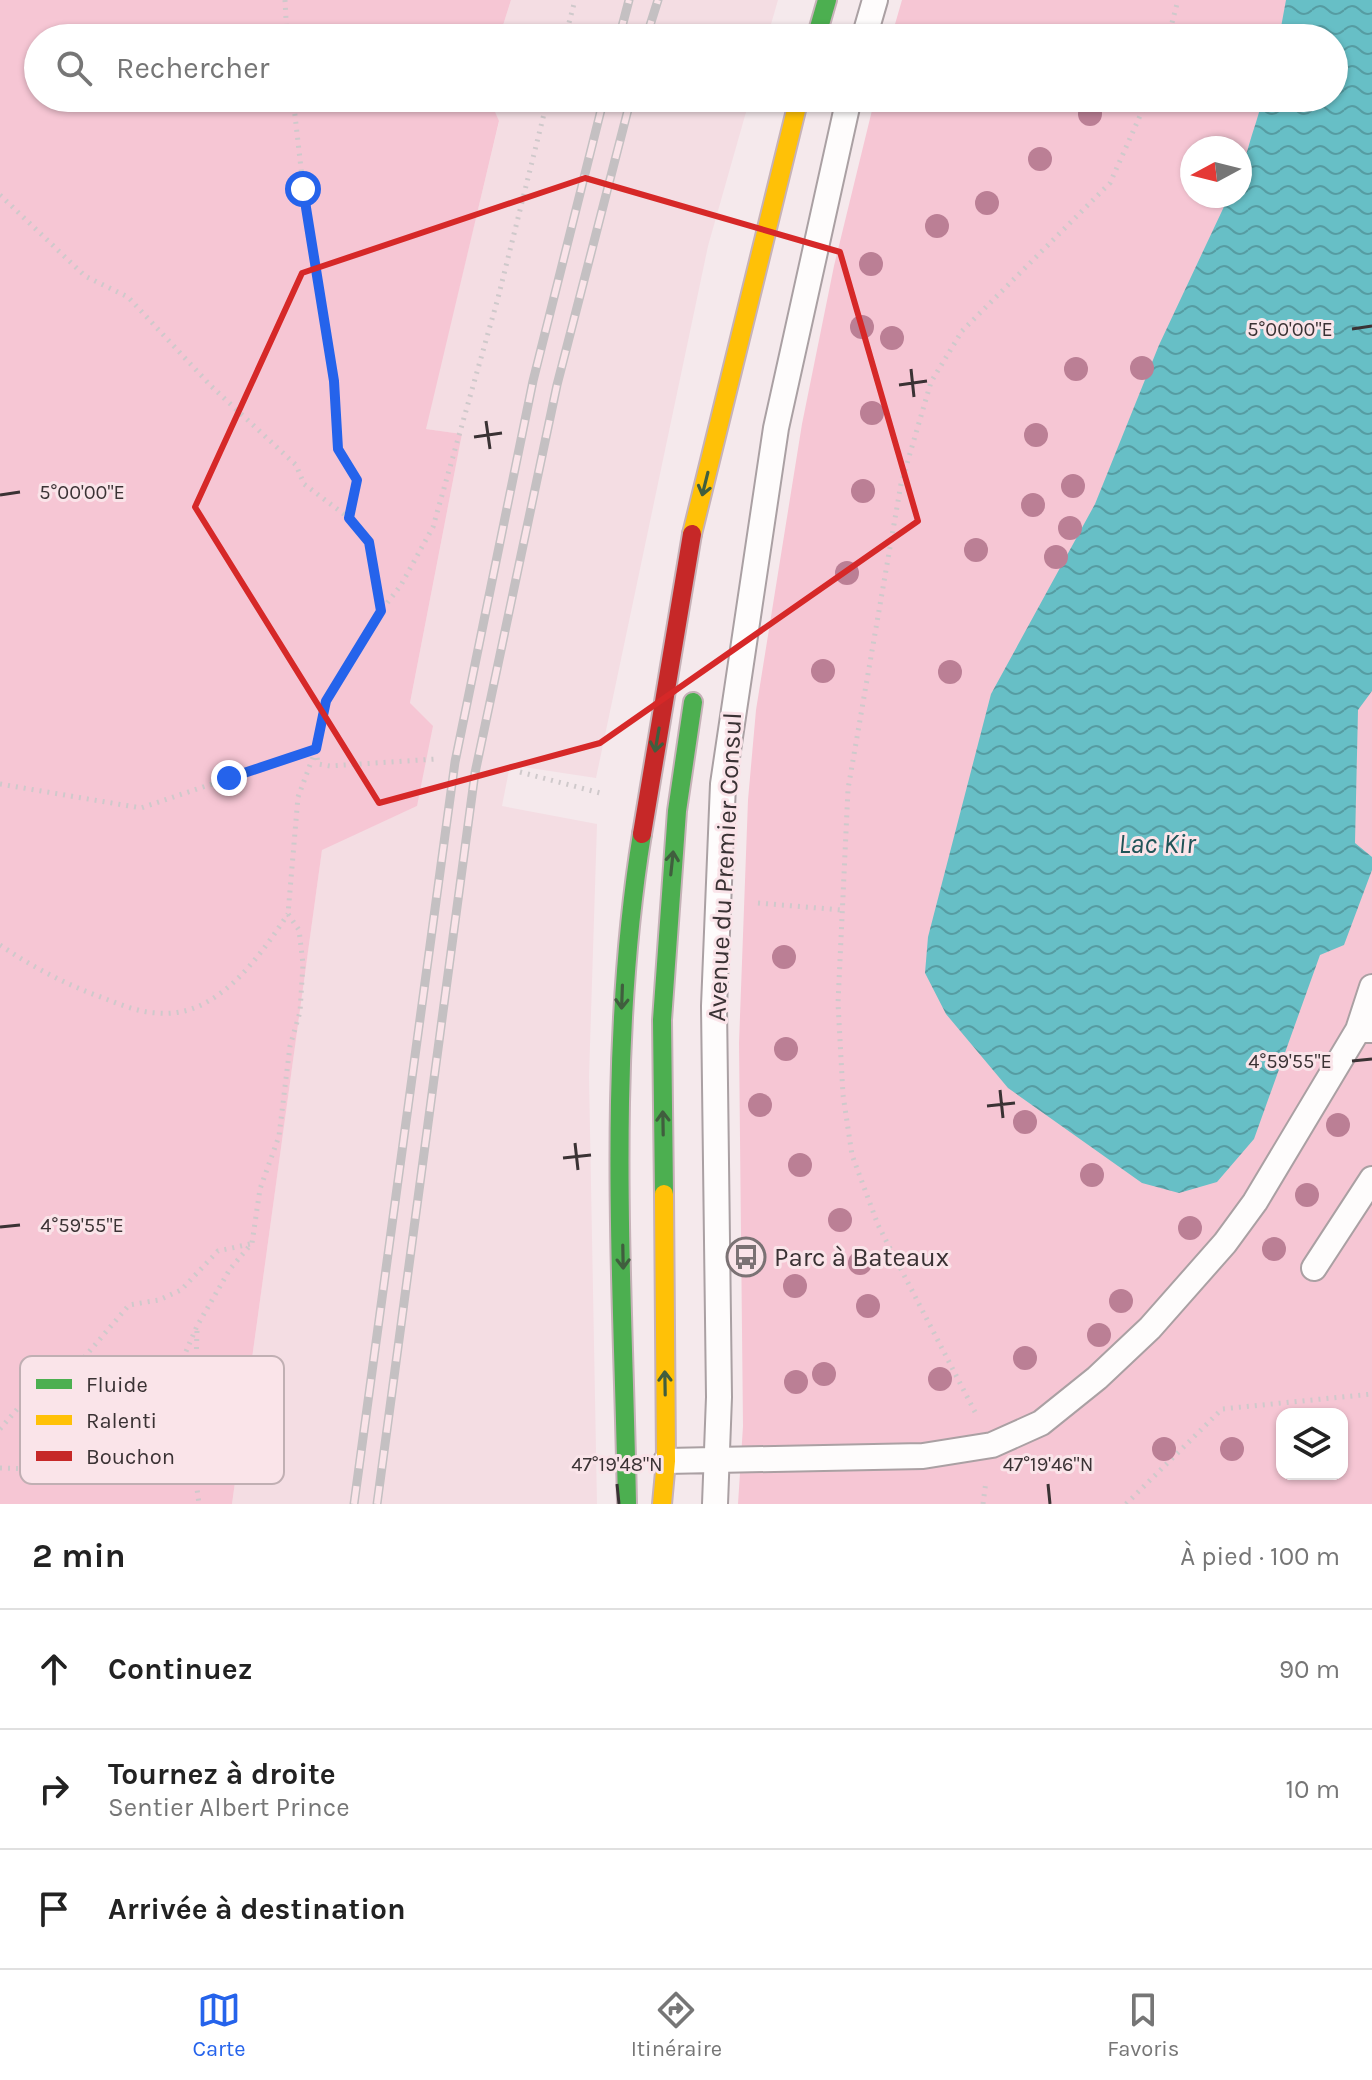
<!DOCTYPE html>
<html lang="fr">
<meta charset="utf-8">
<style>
body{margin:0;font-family:Karla,sans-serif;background:#f2f2f2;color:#222}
.controls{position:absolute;right:24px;bottom:24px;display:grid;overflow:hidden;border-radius:16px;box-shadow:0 2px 6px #0004}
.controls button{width:72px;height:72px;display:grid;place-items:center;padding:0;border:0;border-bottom:2px solid #e0e0e0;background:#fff;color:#222;font:40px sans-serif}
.compass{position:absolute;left:1180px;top:136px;width:72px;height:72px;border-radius:50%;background:#fff;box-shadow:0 2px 6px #0004;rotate:263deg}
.stop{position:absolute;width:24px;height:24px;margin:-18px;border:6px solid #2563eb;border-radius:50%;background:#fff}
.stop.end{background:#2563eb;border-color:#fff;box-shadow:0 2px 8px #0008}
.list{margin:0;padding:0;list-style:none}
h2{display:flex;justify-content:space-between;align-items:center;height:104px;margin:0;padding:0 32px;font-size:34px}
h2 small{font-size:26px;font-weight:400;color:#767676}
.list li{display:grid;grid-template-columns:52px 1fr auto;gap:24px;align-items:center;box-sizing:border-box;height:120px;padding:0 32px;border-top:2px solid #e0e0e0}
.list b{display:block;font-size:30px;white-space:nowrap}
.list p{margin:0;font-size:26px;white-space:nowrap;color:#767676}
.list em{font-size:26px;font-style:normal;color:#767676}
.icon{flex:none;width:44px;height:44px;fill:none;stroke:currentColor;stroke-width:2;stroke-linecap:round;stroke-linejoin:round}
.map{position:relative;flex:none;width:1372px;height:1504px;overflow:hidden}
.search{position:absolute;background:#fff;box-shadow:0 2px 6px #0004;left:24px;right:24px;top:24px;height:88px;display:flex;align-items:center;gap:20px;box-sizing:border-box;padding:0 28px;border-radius:44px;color:#767676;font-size:30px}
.sheet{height:464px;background:#fff}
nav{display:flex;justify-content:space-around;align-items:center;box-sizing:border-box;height:112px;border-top:2px solid #e0e0e0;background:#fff;font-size:22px;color:#767676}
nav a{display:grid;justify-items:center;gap:4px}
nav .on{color:#2563eb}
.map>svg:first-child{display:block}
.built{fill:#f4dde3}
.green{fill:#f6c6d4;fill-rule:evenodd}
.water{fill:url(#water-waves)}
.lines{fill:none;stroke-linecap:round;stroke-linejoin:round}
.lane-casing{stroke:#aaa0a3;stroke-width:28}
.fast-casing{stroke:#c6b2b8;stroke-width:22}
.slow-casing{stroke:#c6b2b8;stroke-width:22}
.jam-casing{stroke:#c6b2b8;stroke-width:22}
.path{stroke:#cfc9cb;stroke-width:5;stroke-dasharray:2 6;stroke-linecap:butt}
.lane{stroke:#fefcfc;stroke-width:24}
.fast{stroke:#4caf50;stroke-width:18}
.slow{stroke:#ffc107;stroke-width:18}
.jam{stroke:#c62828;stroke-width:18}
.rail-casing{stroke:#c4c0c2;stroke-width:9}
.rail{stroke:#fae4e9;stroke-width:6;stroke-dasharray:18;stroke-linecap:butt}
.tree{fill:#bb7f95}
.oneway{stroke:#405e3e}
.route{stroke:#2563eb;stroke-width:10}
.marked{fill:none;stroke:#d62828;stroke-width:6;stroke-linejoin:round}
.ticks{fill:none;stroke:#3a3234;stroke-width:3}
.labels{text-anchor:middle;stroke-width:6;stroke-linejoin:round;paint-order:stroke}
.street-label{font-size:26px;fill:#3a3234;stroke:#fae4e9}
.poi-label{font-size:26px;fill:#3a3234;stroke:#fae4e9;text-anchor:start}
.water-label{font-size:28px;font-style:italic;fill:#205458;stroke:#fae4e9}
.key{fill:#fae4e9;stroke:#c0afb3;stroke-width:2}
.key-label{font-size:22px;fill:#3a3234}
.ticks-label{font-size:20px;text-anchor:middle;fill:#3a3234;stroke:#fae4e9;stroke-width:6;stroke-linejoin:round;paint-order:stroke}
</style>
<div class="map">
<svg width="1372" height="1504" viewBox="0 0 1372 1504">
<defs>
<pattern id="water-waves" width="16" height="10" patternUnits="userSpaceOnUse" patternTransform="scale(2)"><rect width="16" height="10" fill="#67bfc6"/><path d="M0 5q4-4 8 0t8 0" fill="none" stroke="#569ca2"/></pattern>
</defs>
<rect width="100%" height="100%" fill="#f5e9ec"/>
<path class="built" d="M 511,0 L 778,0 L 767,38 L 499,38 Z
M 489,98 L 750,98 L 708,246 L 596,778 L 510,765 L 502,806 L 597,824 L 589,1077 L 597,1504 L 232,1504 L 322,849 L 417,806 L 410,703 L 462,434 L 425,429 L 499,122 Z"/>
<path class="green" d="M 0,0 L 511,0 L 499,38 L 38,38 L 38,98 L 489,98 L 499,121 L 426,429 L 462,434 L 410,703 L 433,726 L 417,806 L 322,850 L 232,1504 L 0,1504 Z
M 902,0 L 1372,0 L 1372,1504 L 738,1504 L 743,1426 L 739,1043 L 748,800 L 756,710 L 802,424 L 834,266 L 875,98 L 1334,98 L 1334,38 L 891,38 ZM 1192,148 L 1240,148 L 1240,196 L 1192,196 ZM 1282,1414 L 1342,1414 L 1342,1474 L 1282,1474 Z"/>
<path class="water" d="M 1286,0 L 1372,0 L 1372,691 L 1358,710 L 1355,843 L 1372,857 L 1372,870 L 1344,945 L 1320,955 L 1254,1139 L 1217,1182 L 1179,1193 L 1142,1183 L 1008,1088 L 946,1014 L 925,973 L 928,937 L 991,694 L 1095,504 L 1159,345 L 1229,196 L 1240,196 C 1240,163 1255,130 1263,98 L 1334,98 L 1334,38 L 1279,38 Z"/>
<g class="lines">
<defs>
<path id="lane" d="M 864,38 L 875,0
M 1358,1030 L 1372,987
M 1314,1268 L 1372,1179
M 666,1461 L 923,1456 L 992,1445 L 1041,1423 L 1097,1378 L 1150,1328 L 1225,1243 L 1255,1202 L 1358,1030 L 1372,1030
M 715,1504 L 719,1397 L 714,1006 L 723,784 L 776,428 L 849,98"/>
<path id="fast" d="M 816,38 L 827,0
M 664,1194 L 662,1020 L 677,811 L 693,702
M 627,1504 C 623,1281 606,1055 642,834"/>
<path id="slow" d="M 692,534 L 799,98
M 662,1504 L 666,1461 L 664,1194"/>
<path id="jam" d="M 642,834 L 692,534"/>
</defs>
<use href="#lane" class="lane-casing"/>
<use href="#fast" class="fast-casing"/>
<use href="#slow" class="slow-casing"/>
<use href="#jam" class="jam-casing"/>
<path class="path" d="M 285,0 L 287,38
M 565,38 L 575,0
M 1168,38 L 1178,0
M 293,98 L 310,247 L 334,381 L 338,449 L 357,480 L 349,518 L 369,542 L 381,610
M 0,195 L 85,276 L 128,297 L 211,386 L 296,465 L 304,484 L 349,518
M 316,750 L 318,764 L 330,766 L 436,759
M 520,772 L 604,794
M 0,784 L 141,808 L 315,749
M 758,903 L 842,910
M 0,945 C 31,966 63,983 98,996 C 117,1003 136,1012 157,1013 C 217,1019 259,957 288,914
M 197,1331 L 193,1458 L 199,1504
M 975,1412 L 878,1225 L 852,1155 L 843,1095 L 838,1003 L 848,789 L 901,484 L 931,382 L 962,331 L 1110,183 L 1148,98
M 0,1429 L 32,1392 L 76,1367 L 129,1305 L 159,1300 L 181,1290 L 218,1251 L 250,1244
M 0,1468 L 29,1469 L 74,1458 L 138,1433 L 162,1407 L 197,1326 L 230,1269 L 252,1243 L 260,1189 L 279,1136 L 290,1046 L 300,1012 L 303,964 L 299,930 L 288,914 L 298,797 L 316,749 L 326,701 L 381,611 L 401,585 L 433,527 L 498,298 L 548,98
M 983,1504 L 986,1481
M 1126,1504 L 1222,1409 L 1372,1394"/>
<use href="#lane" class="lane"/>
<use href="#fast" class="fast"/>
<use href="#slow" class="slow"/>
<use href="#jam" class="jam"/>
<defs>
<path id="rail" d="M 619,38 L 629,0
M 646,38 L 658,0
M 354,1504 L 455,762 L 533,381 L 604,98
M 377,1504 L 475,773 L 557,385 L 631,98"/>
</defs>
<use href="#rail" class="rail-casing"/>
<use href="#rail" class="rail"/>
</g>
<g class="tree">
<circle cx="1090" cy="114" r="12"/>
<circle cx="1040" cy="159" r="12"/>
<circle cx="987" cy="203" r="12"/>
<circle cx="937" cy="226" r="12"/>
<circle cx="871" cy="264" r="12"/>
<circle cx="862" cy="327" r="12"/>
<circle cx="892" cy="338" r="12"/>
<circle cx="1142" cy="368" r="12"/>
<circle cx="1076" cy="369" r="12"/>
<circle cx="872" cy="413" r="12"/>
<circle cx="1036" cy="435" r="12"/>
<circle cx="1073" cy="486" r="12"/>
<circle cx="863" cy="491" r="12"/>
<circle cx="1033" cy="505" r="12"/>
<circle cx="1070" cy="528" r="12"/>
<circle cx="976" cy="550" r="12"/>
<circle cx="1056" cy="557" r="12"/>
<circle cx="847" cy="573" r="12"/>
<circle cx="823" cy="671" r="12"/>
<circle cx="950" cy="672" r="12"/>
<circle cx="784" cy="957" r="12"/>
<circle cx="786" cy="1049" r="12"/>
<circle cx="760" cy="1105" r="12"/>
<circle cx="1025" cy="1122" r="12"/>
<circle cx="1338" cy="1125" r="12"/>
<circle cx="800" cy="1165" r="12"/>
<circle cx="1092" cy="1175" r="12"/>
<circle cx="1307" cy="1195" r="12"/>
<circle cx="840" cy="1220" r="12"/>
<circle cx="1190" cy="1228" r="12"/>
<circle cx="1274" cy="1249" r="12"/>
<circle cx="860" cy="1263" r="12"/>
<circle cx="795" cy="1286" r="12"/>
<circle cx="1121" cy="1301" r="12"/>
<circle cx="868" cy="1306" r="12"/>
<circle cx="1099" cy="1335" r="12"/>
<circle cx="1025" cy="1358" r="12"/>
<circle cx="824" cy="1374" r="12"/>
<circle cx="940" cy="1379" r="12"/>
<circle cx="796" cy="1382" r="12"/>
<circle cx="1164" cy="1449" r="12"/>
<circle cx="1232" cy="1449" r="12"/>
</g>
<defs><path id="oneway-shaft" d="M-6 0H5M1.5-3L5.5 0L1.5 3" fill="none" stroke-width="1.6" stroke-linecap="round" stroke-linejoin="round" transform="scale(2)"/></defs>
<g class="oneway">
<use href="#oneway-shaft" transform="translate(705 484) rotate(104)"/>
<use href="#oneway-shaft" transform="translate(657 740) rotate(100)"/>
<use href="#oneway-shaft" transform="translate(672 863) rotate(-84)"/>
<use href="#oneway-shaft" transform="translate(622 997) rotate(92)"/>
<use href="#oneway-shaft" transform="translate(663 1123) rotate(-91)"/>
<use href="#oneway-shaft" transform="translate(623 1257) rotate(89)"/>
<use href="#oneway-shaft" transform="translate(665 1383) rotate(-91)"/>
</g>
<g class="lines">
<path class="route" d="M 229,778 L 316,749 L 326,701 L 381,611 L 369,542 L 349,518 L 357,480 L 338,449 L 334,381 L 303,189"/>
</g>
<path class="marked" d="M 585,178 L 840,252 L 918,521 L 600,743 L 379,803 L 195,507 L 302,273 Z"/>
<path class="ticks" d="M 1352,329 L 1372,326M 911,369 L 914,397M 899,385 L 927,381M 486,421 L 490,449M 474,437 L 502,433M 0,495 L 20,492M 1352,1061 L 1372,1059M 1000,1090 L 1003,1118M 987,1106 L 1015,1103M 575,1143 L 578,1170M 563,1158 L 591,1155M 0,1227 L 20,1225M 617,1484 L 619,1504M 1048,1484 L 1050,1504"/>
<defs>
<symbol id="bus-ring" viewBox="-11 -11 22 22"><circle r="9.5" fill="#fae4e9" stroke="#7b7274" stroke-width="1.5"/><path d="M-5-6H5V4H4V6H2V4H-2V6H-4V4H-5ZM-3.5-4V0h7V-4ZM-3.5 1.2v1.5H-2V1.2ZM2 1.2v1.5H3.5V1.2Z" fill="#7b7274"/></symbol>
</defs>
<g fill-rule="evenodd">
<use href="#bus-ring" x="724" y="1235" width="44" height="44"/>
</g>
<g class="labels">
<g class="street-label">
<text transform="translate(724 867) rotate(-87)" y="9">Avenue du Premier Consul</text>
</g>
<g class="poi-label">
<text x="774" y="1266">Parc à Bateaux</text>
</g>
<g class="water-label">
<text x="1157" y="853">Lac Kir</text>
</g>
</g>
<rect x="20" y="1356" width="264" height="128" rx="12" class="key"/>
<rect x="36" y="1379" width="36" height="10" fill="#4caf50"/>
<rect x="36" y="1415" width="36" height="10" fill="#ffc107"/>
<rect x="36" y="1451" width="36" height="10" fill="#c62828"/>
<g class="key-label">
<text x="86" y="1392">Fluide</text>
<text x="86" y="1428">Ralenti</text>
<text x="86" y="1464">Bouchon</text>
</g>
<g class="ticks-label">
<text x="1290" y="336">5°00'00"E</text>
<text x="82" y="499">5°00'00"E</text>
<text x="1290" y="1068">4°59'55"E</text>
<text x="82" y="1232">4°59'55"E</text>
<text x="617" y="1471">47°19'48"N</text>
<text x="1048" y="1471">47°19'46"N</text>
</g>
</svg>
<div class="controls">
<button><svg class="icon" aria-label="layers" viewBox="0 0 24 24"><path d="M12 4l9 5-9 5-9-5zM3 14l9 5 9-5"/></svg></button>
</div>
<svg class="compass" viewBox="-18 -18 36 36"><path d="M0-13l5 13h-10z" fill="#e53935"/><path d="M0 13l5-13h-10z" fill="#767676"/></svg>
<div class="stop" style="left:303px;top:189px"></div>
<div class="stop end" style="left:229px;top:778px"></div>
<div class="search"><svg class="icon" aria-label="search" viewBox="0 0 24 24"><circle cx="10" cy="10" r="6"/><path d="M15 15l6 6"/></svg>Rechercher</div>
</div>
<section class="sheet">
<h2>2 min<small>À pied · 100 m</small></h2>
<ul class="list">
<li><svg class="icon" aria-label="ahead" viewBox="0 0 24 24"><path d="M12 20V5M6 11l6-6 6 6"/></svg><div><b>Continuez</b></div><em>90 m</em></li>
<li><svg class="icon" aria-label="right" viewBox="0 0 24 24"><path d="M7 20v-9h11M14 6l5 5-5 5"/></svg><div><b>Tournez à droite</b><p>Sentier Albert Prince</p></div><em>10 m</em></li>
<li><svg class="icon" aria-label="arrive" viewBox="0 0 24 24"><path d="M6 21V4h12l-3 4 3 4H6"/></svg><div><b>Arrivée à destination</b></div></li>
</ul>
</section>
<nav>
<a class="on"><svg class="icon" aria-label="map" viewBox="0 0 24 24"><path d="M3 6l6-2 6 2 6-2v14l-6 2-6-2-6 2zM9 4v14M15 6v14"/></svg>Carte</a>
<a><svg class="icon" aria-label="directions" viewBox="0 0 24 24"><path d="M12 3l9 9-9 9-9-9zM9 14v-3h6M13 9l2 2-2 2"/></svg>Itinéraire</a>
<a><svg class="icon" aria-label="saved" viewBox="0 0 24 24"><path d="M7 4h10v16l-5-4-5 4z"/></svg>Favoris</a>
</nav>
